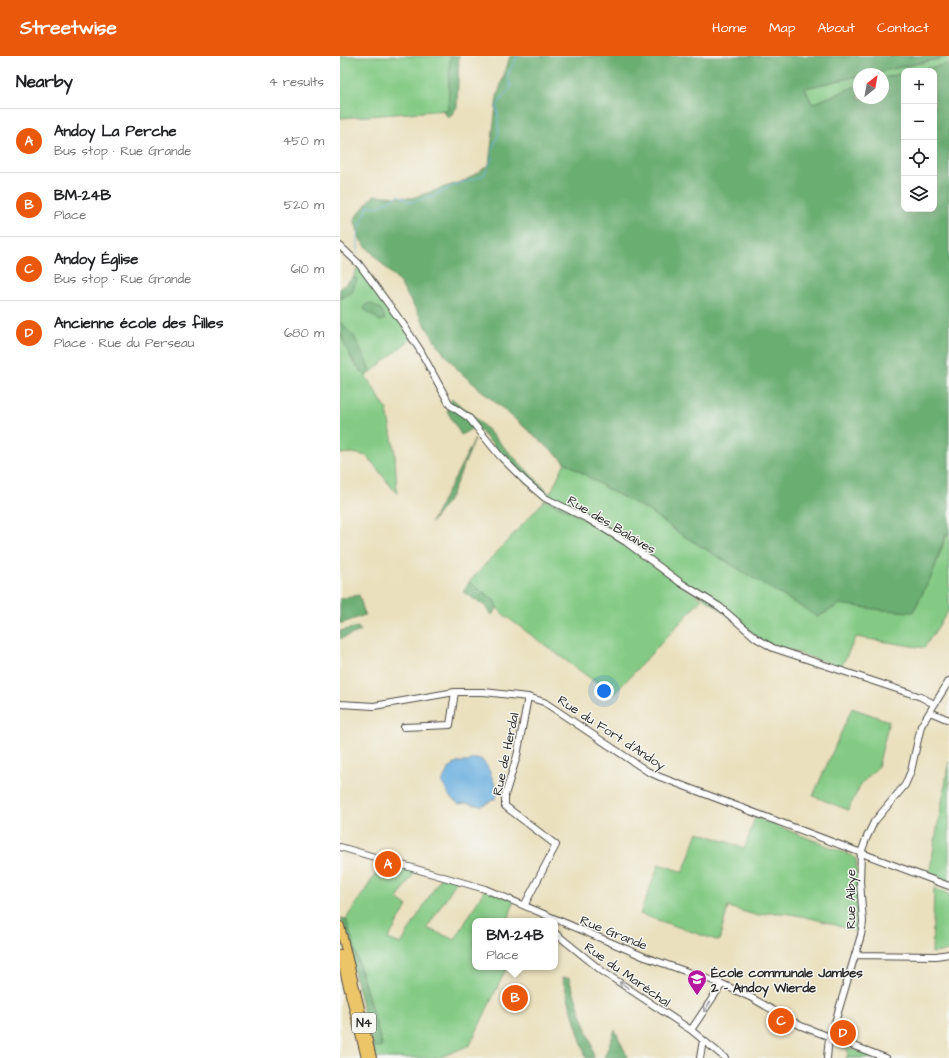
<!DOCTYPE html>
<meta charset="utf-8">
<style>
body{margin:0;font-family:"Architects Daughter",sans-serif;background:#f6f6f6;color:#202124}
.controls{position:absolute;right:12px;top:12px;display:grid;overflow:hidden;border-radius:8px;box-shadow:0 4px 16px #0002}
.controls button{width:36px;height:36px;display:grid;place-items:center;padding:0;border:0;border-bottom:1px solid #e0e0e0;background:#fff;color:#202124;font:20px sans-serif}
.compass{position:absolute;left:513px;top:12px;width:36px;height:36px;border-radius:50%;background:#fff;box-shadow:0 4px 16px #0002;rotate:31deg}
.you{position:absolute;left:264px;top:635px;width:14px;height:14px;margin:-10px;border:3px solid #fff;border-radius:50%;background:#1a73e8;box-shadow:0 0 0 6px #1a73e833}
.badge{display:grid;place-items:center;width:26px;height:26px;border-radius:50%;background:#ea580c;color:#fff;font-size:13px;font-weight:700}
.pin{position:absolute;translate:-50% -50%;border:2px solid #fff;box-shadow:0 1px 4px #0006}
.popup{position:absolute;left:132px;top:862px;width:86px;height:52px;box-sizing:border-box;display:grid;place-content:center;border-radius:8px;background:#fff;filter:drop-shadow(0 1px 3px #0005);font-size:13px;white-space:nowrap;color:#757577}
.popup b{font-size:15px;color:#202124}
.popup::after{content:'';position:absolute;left:50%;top:100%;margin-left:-8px;border:8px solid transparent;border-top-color:#fff}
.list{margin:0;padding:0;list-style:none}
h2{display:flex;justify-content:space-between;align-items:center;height:52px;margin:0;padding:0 16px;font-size:17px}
h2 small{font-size:13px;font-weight:400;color:#757577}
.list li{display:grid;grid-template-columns:26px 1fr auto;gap:12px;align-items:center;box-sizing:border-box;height:64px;padding:0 16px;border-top:1px solid #e0e0e0}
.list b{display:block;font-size:15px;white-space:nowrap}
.list p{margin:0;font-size:13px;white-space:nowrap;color:#757577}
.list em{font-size:13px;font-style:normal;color:#757577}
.icon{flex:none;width:22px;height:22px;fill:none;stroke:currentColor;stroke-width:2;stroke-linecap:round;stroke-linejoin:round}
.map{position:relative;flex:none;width:609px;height:1002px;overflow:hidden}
header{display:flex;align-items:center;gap:24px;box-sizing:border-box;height:56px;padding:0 20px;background:#ea580c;color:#fff}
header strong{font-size:19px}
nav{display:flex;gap:22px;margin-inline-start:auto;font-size:14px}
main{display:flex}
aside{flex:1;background:#fff}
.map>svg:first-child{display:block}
.green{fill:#84ca85;stroke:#587a58}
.forest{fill:#6bae72;stroke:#4b6c4e}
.water{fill:#69afdf;stroke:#4a6d85}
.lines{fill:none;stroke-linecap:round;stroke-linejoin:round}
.stream{stroke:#69afdf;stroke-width:1}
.minor-casing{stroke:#484641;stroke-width:8}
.major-casing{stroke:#484641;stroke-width:10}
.minor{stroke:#fff;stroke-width:6}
.major{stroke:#edc569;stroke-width:8}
.oneway{stroke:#a0a0a0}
.labels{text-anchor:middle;stroke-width:3;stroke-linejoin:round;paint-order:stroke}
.shield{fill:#f6f6f2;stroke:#686867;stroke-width:1}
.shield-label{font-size:12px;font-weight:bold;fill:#2b2b2b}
.street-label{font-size:13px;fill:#2b2b2b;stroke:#f6f6f2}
.poi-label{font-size:13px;font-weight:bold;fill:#2b2b2b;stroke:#f6f6f2;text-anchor:start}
</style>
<header>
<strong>Streetwise</strong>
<nav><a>Home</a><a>Map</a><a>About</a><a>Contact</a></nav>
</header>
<main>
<aside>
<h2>Nearby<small>4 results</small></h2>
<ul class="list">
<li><span class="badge">A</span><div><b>Andoy La Perche</b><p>Bus stop · Rue Grande</p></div><em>450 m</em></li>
<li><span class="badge">B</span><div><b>BM-24B</b><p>Place</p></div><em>520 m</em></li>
<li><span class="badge">C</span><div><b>Andoy Église</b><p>Bus stop · Rue Grande</p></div><em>610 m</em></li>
<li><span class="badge">D</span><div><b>Ancienne école des filles</b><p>Place · Rue du Perseau</p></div><em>680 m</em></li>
</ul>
</aside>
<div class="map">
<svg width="609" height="1002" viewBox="0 0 609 1002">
<rect width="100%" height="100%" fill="#f6f6f2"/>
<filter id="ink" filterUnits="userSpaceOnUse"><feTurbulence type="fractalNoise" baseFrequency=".025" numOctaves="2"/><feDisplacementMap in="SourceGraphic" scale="8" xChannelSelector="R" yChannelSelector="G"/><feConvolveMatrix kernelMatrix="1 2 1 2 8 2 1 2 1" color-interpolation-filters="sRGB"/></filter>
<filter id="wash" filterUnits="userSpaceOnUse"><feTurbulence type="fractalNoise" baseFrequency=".012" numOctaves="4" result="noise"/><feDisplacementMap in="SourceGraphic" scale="16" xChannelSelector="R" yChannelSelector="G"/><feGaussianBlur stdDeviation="0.9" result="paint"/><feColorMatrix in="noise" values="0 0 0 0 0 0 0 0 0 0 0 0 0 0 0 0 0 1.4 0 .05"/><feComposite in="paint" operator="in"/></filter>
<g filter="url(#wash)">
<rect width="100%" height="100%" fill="#eae0bd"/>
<path class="green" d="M 0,0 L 110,0 L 108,54 L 0,62 Z
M 609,1 L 609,8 L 574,15 L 564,15 L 564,17 L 543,22 L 543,18 L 529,18 Z
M 519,20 L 519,29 L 472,48 L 465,32 Z
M 19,208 L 72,282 L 31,316 L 14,280 L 0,266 L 0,243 L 12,236 L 17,223 L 13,222 Z
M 0,277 L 14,308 L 26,320 L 47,354 L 55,398 L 57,438 L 27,400 L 13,397 L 0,398 Z
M 225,406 L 269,434 L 306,453 L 339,477 L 478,561 L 500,548 L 573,556 L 592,519 L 607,478 L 609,478 L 609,554 L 584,592 L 516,581 L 501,611 L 424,586 L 291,488 L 205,442 L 210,438 Z
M 205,444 L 247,464 L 285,487 L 362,543 L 273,639 L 164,559 L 157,552 L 155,545 L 129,526 Z
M 512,652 L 549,665 L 538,711 L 521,728 L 508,754 L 473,740 Z
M 609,706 L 609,827 L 589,819 Z
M 415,761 L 513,800 L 516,803 L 519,862 L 516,875 C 495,869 437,849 418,860 L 388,851 L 379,885 L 300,858 L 319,808 L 343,816 L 358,776 L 405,792 Z
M 45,804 L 77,812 L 57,843 L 67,850 L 48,883 L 61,888 L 102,819 L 118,823 L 87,872 L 115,884 L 145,833 L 174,844 L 168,865 L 135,865 L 135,911 L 167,911 L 130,989 L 99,1002 L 35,1002 L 32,992 L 42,989 L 6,863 Z
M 594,832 L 609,838 L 609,895 L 592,897 Z
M 494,987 L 539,1002 L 506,1002 L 508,999 L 508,994 L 494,989 Z"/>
<path class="forest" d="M 110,0 L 119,0 L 117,51 L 109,62 L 102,54 L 108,54 Z
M 170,0 L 609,0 L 529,18 L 519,18 L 519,20 L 465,32 L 472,48 L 519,29 L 519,42 L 543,42 L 543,22 L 564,17 L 564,153 L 594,153 L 594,15 L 574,15 L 609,8 L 609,478 L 606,478 L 592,519 L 573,556 L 541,554 L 500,548 L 478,561 L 339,477 L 306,453 L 269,434 L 225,406 L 121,317 L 98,290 L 59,226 L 21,185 L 14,163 L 34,139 L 72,142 L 126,124 L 149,109 L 157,41 Z
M 13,222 L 17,223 L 12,236 L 0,243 L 0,233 Z
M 31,247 L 42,254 L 45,263 L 40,265 L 24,253 L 25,249 Z
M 0,266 L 14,280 L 31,316 L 26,320 C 12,306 0,286 0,266 Z
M 112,343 L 132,358 L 210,438 L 205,442 L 185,425 L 136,370 L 121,379 L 107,355 Z
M 135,383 L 110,442 L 91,467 Z
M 129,526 L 155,545 L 157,552 L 152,559 L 145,550 L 123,536 Z
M 19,539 L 25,559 L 0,568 L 0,543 Z
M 18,571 L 21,575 L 0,583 L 0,575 Z
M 1,862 L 6,863 L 42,990 L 32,992 Z
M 222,922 L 229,922 L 252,989 L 254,1002 L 246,1002 Z
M 275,974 L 287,1000 L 286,1002 L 264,1002 Z"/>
<path class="water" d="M 132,703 L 141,703 L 147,710 L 158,735 L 155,743 L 141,750 L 126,747 L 119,748 L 110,741 L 102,727 C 106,714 113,704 128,706 Z"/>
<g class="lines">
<path class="stream" d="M 18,197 C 18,187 17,177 21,168 C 23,161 27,157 28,150 L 40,150 L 59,139 L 70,146 L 92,141 L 114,129 L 143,120 L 152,103 L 152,93 L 159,78 L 157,49 L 171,31 L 167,20 L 178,0"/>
</g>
</g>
<g filter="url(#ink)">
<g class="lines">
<defs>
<path id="minor" d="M 0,190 L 19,208 L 63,268 L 80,294 L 110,349 L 129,362 L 160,400 L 185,425 L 205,442 L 248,463 L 286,486 L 341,527 L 380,551 L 416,582 L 433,592 L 581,641 L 594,648
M 0,648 L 34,650 L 115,636 L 144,636 L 188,641 L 204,646 L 307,715 L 320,721 L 609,830
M 590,656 L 609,664
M 64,671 L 110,669 L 115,636
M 0,791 L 145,833 L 305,901 L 382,928 L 410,941 L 461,970 L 546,1002
M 185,848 L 216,789 L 165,750 L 165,739 L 177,700 L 188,641
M 215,877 L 262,915 L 351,974 L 385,1002
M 515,899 L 596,900 L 609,898
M 351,974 L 382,928
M 360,1002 L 363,984
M 487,1002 L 489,981 L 493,973 L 521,879 L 523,866 L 520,825 L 521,797 L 526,783 L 534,766 L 565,729 L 571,715 L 581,670 L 609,625"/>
<path id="major" d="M 0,870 L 32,1002
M 0,898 L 26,1002"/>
</defs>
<use href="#minor" class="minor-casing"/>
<use href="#major" class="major-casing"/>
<use href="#minor" class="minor"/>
<use href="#major" class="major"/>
</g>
<defs><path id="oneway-shaft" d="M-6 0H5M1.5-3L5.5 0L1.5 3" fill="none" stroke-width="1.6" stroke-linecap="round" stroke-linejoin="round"/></defs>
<g class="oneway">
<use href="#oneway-shaft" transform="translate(284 929) rotate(-146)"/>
<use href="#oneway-shaft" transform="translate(367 951) rotate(124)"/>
</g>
</g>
<defs>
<symbol id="school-pin" viewBox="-11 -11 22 30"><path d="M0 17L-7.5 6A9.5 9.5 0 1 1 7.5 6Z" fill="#b5179e" stroke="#f6f6f2"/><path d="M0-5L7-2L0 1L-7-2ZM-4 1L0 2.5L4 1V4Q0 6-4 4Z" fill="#fff"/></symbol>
</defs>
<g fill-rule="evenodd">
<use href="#school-pin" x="346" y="912" width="22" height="30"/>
</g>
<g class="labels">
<rect class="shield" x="12" y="957" width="24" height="20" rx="3"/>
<g class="shield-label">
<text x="24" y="971">N4</text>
</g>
<g class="street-label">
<text transform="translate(272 468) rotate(31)" y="5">Rue des Balaives</text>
<text transform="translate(272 676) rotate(33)" y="5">Rue du Fort d'Andoy</text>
<text transform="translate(165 698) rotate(-78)" y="5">Rue de Herdal</text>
<text transform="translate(510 843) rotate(-90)" y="5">Rue Aibye</text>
<text transform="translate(274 876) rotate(22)" y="5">Rue Grande</text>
<text transform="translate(288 918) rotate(35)" y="5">Rue du Maréchal</text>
</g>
<g class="poi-label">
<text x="371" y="921">École communale Jambes<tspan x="371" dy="15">2 - Andoy Wierde</tspan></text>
</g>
</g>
</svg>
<div class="controls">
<button>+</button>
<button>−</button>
<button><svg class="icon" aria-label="locate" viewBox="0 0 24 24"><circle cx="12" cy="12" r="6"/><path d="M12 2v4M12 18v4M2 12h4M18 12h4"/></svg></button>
<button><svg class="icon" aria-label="layers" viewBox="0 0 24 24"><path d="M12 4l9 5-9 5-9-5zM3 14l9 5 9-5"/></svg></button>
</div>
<svg class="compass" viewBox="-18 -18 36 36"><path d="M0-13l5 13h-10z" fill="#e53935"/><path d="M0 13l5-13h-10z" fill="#757577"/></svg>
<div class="you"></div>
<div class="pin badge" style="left:48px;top:808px">A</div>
<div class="pin badge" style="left:175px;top:942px">B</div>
<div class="popup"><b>BM-24B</b>Place</div>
<div class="pin badge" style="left:441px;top:965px">C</div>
<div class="pin badge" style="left:503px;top:977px">D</div>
</div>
</main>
